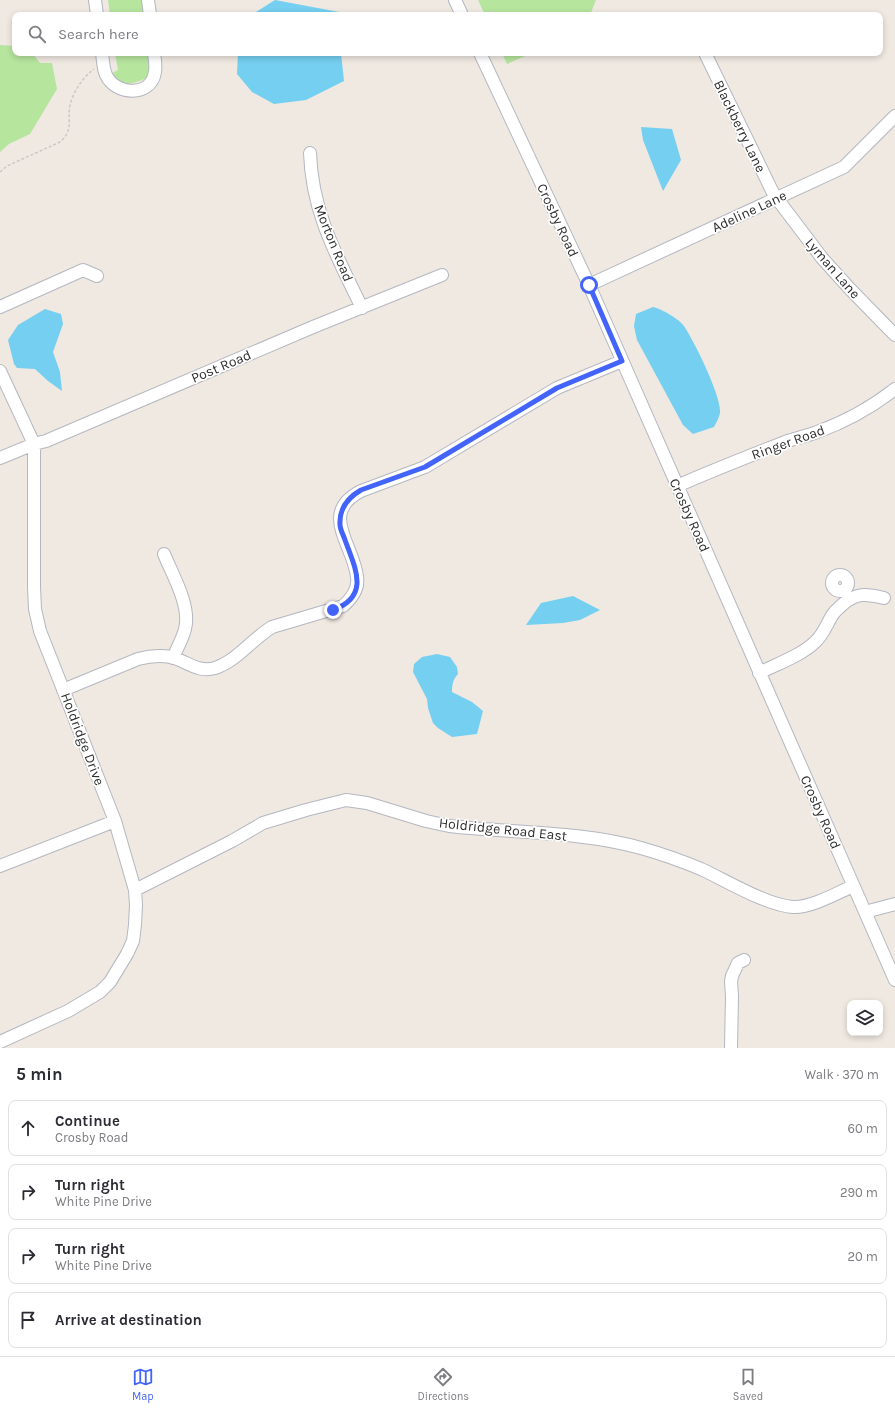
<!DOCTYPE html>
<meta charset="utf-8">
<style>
body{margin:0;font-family:Karla,sans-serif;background:#f7f7f7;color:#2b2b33}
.controls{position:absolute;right:12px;bottom:12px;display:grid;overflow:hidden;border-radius:8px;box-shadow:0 2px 6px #0003}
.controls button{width:36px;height:36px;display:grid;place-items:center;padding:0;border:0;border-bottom:1px solid #e1e1e2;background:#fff;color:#2b2b33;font:20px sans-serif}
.stop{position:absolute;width:12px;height:12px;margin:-9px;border:3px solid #4264fb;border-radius:50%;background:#fff}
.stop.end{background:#4264fb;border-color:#fff;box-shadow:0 1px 4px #0008}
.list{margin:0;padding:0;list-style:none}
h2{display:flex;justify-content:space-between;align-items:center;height:52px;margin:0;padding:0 16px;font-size:17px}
h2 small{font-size:13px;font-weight:400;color:#7c7c81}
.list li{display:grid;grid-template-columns:26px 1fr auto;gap:12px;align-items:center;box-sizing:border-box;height:56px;margin:0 8px 8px;padding:0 8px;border:1px solid #e1e1e2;border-radius:8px}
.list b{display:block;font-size:15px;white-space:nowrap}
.list p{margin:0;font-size:13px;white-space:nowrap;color:#7c7c81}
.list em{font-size:13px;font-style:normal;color:#7c7c81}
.icon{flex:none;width:22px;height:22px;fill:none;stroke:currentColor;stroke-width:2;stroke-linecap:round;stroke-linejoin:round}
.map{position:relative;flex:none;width:895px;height:1048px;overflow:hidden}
.search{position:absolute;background:#fff;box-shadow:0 2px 6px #0003;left:12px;right:12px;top:12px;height:44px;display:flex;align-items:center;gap:10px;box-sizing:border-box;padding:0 14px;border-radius:8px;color:#7c7c81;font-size:15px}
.sheet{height:308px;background:#fff}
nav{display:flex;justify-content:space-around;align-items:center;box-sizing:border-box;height:56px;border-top:1px solid #e1e1e2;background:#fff;font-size:11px;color:#7c7c81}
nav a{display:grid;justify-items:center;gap:2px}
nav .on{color:#4264fb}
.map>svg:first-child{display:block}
.green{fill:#b6e59e}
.water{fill:#75cff0}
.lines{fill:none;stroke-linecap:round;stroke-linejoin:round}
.minor-casing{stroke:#b4b7c1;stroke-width:14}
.path{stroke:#c9c9c9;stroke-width:1.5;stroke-dasharray:3 2;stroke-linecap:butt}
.minor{stroke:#fff;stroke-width:12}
.route{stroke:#4264fb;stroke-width:5}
.labels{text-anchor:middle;stroke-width:3.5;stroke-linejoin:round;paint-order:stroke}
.street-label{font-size:14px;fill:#2e2e2e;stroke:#fff}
</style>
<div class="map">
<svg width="895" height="1048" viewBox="0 0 895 1048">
<rect width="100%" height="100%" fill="#efe9e1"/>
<path class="green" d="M 108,0 L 143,0 L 145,15 L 110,15 Z
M 478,0 L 596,0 L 590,15 L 485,15 Z
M 0,45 L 15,46 L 15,53 L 32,53 L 40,63 L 52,63 L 57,89 L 30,134 L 9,144 L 0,152 Z
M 115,53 L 150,53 C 150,59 151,69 149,75 C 148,78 144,79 142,80 C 129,86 119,83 112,73 L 118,70 Z
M 502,53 L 532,53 L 507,64 Z"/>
<path class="water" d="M 275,0 L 339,12 L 339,15 L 251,15 Z
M 238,53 L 341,53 L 344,81 L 306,100 L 274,104 L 252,92 L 237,74 Z
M 641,127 L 672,129 L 681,160 L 663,191 L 643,140 Z
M 653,307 C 662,309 679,319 684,326 C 694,341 722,397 720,413 C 719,418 716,423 714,427 L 693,434 L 683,425 L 637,340 L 634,326 L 636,314 Z
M 45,309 L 61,314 L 63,324 L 53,352 L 60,372 L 62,391 L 48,381 L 35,369 L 17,368 L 14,364 L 8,340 L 18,325 Z
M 573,596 L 600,610 L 580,620 L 563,623 L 526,625 L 541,603 Z
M 437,654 L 450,657 L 457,667 L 458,674 C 453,679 452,685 452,692 L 472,702 L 483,711 L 477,734 L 452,737 L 438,728 L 433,723 L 428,708 L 427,699 L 413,672 L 414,664 L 422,657 Z"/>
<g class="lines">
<defs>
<path id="minor" d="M 95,0 L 97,15
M 148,0 L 150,15
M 455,0 L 462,15
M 102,53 C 103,60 103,68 106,75 C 115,95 151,98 155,72 C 156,66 155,59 154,53
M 480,53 L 589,285 L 895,980
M 705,53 L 776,199 L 778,200 L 822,258 L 850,289 L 895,335
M 310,153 C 312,213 337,256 362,308
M 589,285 L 844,167 L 895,116
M 0,307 L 83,270 L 97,276
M 0,371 L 34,444 L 34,587 L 35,609 L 40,631 L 115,821 L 135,890 L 136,905 L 135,925 L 133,941 L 127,954 L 110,982 L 100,992 L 68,1011 L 0,1042
M 0,458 L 34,444 L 46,441 L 313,327 L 442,275
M 677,486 C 713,470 749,456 785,442 C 796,438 807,436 817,432 C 845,422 872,407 895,389
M 164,554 C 173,576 191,606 185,629 C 183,638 177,648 173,658
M832 583a8 8 0 1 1 16 0a8 8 0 1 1-16 0Z
M 759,673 C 777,664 802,655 815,642 C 824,634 827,623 833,614 C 836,610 839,608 842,605 C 856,592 867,594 884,598
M 63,690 L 138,659 C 149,656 160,655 171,657 C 187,661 197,673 215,668 C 237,661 252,639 272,627 L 343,606 C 351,599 359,589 357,577 C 354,545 318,513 361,491 L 425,467 L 557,388 L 622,361
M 0,866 L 115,821
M 135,890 L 232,841 L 263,823 L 306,810 L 346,800 L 367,803 L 426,821 L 449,826 C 512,833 581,831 641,848 C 662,854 682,861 701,869 C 727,881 766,905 793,907 C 811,908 837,893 853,886
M 865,912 L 895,904
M 731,1048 L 732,996 L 731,982 L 732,976 L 738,963 L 744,960"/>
</defs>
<use href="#minor" class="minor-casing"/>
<path class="path" d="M 0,172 L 7,166 L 60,142 C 74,130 67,120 70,105 C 73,92 83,77 94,69"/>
<use href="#minor" class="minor"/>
</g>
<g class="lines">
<path class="route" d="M 333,610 C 371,596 355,568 345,540 C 343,534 339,528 340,522 C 340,507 349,497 361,490 L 425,467 L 557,388 L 622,361 L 589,285"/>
</g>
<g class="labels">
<g class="street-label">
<text transform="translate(740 126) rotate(64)" y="5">Blackberry Lane</text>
<text transform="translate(749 211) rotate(-25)" y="5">Adeline Lane</text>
<text transform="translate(558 220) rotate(65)" y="5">Crosby Road</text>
<text transform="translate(334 243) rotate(68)" y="5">Morton Road</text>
<text transform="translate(833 268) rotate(49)" y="5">Lyman Lane</text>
<text transform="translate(221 366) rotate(-23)" y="5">Post Road</text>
<text transform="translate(788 442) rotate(-20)" y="5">Ringer Road</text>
<text transform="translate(690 515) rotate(66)" y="5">Crosby Road</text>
<text transform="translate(83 739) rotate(69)" y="5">Holdridge Drive</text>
<text transform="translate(821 812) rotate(66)" y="5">Crosby Road</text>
<text transform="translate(503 829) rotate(6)" y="5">Holdridge Road East</text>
</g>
</g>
</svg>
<div class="controls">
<button><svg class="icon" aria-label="layers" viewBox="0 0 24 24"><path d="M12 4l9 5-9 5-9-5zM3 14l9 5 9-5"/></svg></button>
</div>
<div class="stop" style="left:589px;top:285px"></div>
<div class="stop end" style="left:333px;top:610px"></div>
<div class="search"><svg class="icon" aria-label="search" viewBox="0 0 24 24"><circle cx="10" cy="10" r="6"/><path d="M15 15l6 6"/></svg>Search here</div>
</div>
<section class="sheet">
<h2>5 min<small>Walk · 370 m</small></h2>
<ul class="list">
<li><svg class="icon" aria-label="ahead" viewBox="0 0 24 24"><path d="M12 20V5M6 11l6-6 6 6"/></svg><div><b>Continue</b><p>Crosby Road</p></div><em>60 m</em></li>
<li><svg class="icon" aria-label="right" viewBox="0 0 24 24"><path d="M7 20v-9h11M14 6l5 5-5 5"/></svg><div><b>Turn right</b><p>White Pine Drive</p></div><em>290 m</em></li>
<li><svg class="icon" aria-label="right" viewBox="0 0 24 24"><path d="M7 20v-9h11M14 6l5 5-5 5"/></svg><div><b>Turn right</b><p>White Pine Drive</p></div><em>20 m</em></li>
<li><svg class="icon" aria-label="arrive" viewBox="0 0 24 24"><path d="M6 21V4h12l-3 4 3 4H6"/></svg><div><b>Arrive at destination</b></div></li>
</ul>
</section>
<nav>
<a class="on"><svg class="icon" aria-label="map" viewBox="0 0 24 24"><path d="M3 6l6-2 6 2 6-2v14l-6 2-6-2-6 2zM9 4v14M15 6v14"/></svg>Map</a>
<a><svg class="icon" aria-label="directions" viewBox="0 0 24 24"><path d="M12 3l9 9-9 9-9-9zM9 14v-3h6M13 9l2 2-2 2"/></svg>Directions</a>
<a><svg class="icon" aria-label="saved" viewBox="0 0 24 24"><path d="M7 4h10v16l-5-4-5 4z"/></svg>Saved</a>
</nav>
